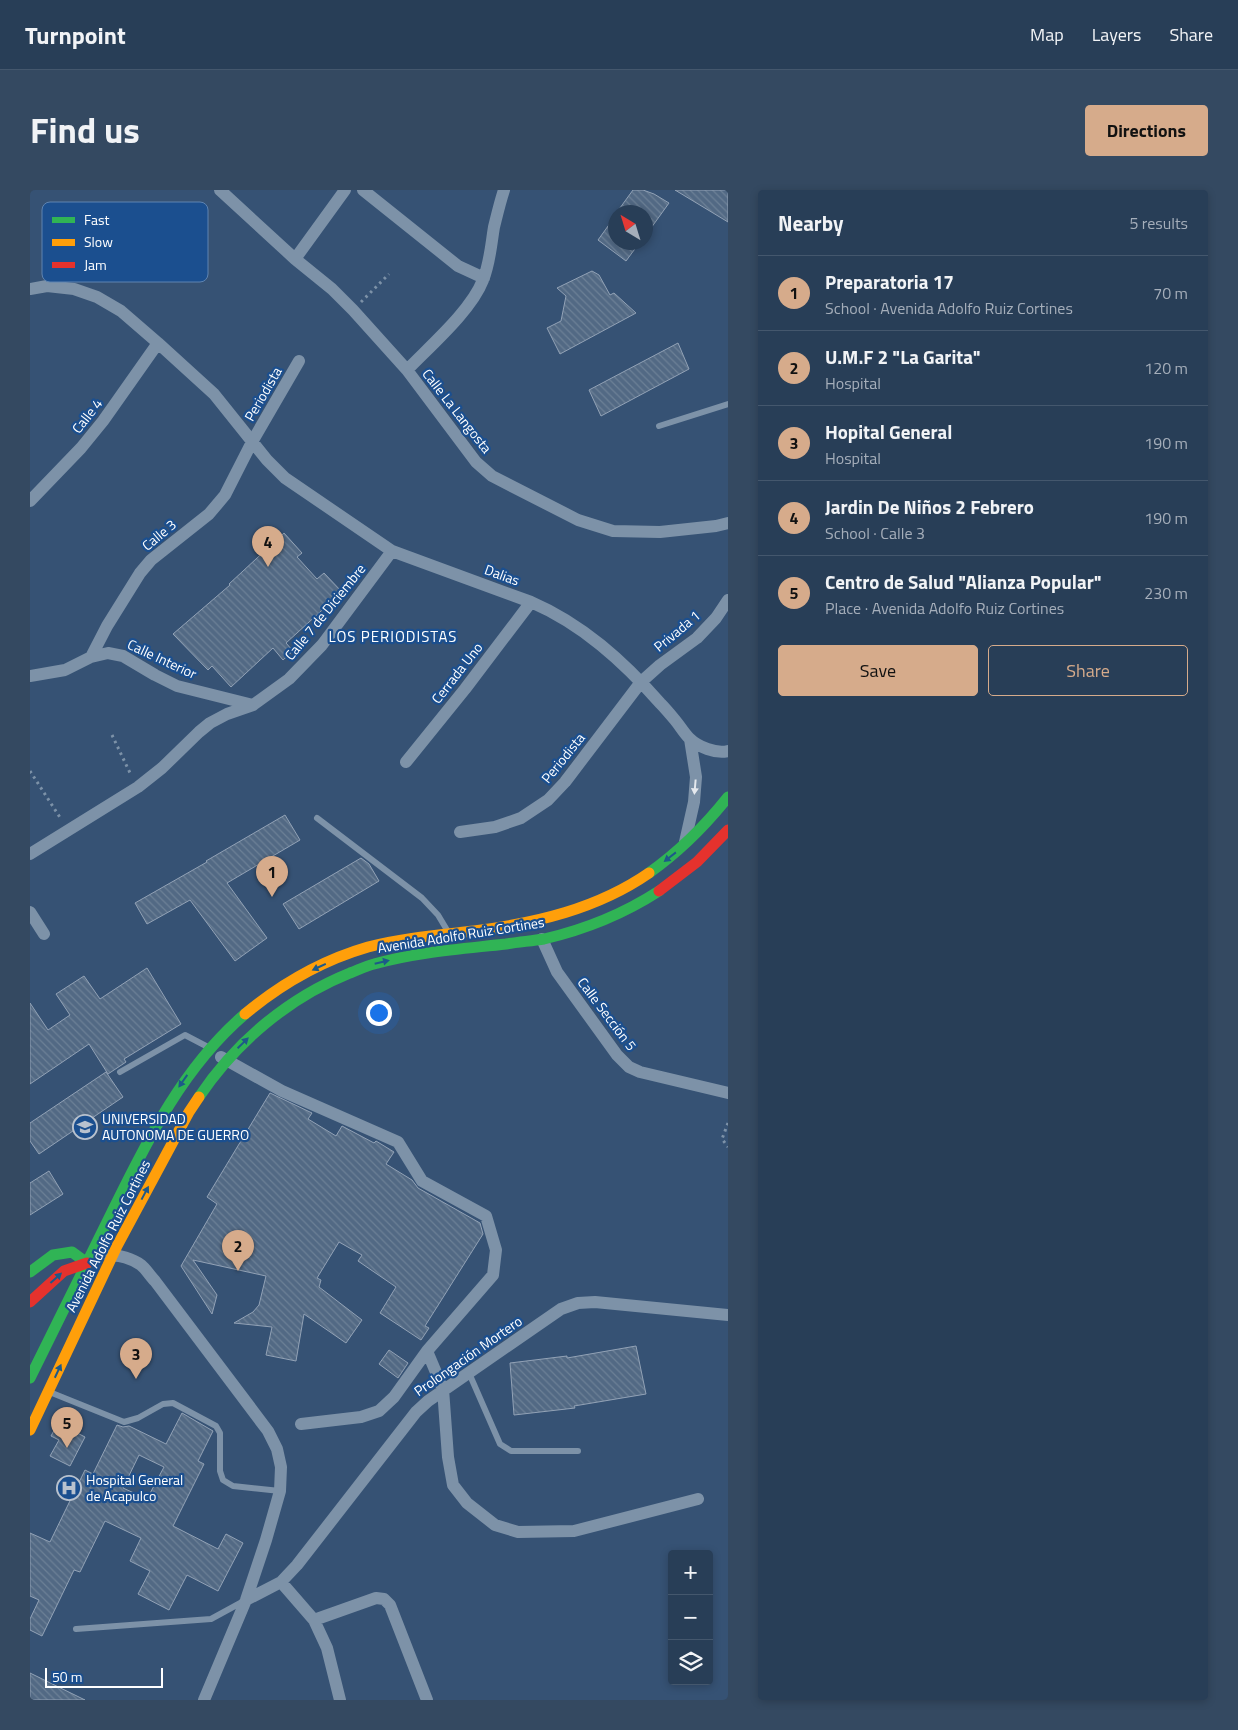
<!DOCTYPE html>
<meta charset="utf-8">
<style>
body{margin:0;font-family:"Titillium Web",sans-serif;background:#344961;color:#f1f3f6}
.controls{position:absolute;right:15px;bottom:15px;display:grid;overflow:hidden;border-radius:5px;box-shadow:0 2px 8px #0003}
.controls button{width:45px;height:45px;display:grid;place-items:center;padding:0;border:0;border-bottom:1px solid #44576d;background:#283e57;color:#f1f3f6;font:25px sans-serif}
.compass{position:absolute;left:578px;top:15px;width:45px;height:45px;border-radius:50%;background:#283e57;box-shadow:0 2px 8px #0003;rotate:322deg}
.scale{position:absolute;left:15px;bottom:12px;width:118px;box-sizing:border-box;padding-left:5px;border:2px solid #fff;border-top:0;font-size:14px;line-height:18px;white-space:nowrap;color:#fff;-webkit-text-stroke:4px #1b4f8f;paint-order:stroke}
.you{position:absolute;left:348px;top:822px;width:18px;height:18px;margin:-12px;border:4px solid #fff;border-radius:50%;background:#1a73e8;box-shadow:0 0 0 8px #1a73e833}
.badge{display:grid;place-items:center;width:32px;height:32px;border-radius:50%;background:#d6ab8b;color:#111;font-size:16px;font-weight:700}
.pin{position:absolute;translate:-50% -41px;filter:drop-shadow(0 1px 2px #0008)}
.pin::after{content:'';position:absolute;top:26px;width:18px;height:15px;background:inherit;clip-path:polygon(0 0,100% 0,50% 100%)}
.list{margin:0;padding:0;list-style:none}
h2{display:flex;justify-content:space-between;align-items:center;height:65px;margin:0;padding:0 20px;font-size:21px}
h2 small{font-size:16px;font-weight:400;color:#a5aeba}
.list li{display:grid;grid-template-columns:32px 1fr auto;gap:15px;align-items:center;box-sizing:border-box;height:75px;padding:0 20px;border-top:1px solid #44576d}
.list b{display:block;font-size:19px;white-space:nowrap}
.list p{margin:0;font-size:16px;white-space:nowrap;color:#a5aeba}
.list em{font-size:16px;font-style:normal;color:#a5aeba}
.actions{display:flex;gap:10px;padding:15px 20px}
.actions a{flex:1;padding:11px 0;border:1px solid #d6ab8b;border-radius:5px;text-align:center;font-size:18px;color:#d6ab8b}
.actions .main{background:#d6ab8b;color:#111}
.icon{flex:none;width:28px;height:28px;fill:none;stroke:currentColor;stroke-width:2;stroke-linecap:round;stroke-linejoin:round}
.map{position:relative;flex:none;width:698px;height:1510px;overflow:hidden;border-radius:5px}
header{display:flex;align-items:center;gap:30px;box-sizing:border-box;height:70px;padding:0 25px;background:#283e57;border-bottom:1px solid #44576d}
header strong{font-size:24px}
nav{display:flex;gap:28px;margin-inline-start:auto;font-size:18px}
.intro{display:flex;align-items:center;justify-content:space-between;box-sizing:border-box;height:120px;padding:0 30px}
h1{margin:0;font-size:35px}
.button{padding:12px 22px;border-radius:5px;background:#d6ab8b;color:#111;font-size:18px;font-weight:700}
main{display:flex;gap:30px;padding:0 30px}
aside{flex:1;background:#283e57;border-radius:5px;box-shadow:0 2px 8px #0003}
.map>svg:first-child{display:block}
.building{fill:url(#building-back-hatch);stroke:#92a2b6;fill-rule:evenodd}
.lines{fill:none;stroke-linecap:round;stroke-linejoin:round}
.path{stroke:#7d92a8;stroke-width:3;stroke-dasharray:2.5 4;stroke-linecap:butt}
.lane{stroke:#7d92a8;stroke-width:6}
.street{stroke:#7d92a8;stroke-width:12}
.fast{stroke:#30b455;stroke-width:11}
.slow{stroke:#ff9f0a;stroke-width:11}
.jam{stroke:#e5322d;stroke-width:11}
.oneway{fill:#e5e9ee}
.oneway2{fill:#1d5989}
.labels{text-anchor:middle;stroke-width:4.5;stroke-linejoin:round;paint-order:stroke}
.street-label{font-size:14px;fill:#fff;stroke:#1b4f8f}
.poi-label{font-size:14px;fill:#fff;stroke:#1b4f8f;text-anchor:start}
.neighbourhood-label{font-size:15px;letter-spacing:1px;fill:#fff;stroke:#1b4f8f}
.key{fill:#1b4f8f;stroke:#5f84b1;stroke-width:1}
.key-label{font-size:14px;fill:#fff}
</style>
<header>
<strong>Turnpoint</strong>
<nav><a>Map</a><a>Layers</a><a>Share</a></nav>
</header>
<div class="intro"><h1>Find us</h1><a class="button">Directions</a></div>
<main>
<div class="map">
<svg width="698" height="1510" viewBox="0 0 698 1510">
<defs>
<pattern id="building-back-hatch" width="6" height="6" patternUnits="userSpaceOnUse" patternTransform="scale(1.25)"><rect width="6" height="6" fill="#526984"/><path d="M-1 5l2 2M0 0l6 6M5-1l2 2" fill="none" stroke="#6c8096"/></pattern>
</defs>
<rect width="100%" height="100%" fill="#365274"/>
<path class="building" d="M 603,0 L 613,0 L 624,4 L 639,13 L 616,45 L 616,22 L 587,22 Z
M 645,0 L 698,0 L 698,32 Z
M 586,25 L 586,52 L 610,52 L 596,71 L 568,50 Z
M 562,81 L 569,85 L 580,105 L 584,103 L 606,123 L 530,164 L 517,138 L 531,131 L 536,106 L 527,98 Z
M 648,153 L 659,179 L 571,226 L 559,200 Z
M 254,343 L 272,363 L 267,367 L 287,389 L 294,383 L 312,402 L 256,453 L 263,461 L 253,470 L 243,458 L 201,497 L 182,476 L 178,480 L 143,444 L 200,395 L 199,394 Z
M 255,625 L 270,650 L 197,693 L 237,748 L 205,771 L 160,710 L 117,734 L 105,713 L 177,672 L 176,671 Z
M 331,668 L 339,674 L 349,691 L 269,739 L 253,714 Z
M 117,778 L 151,834 L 94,869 L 96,872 L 78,884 L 59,854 L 0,894 L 0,813 L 18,840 L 40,825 L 26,804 L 54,786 L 70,809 Z
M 76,882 L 93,907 L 9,964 L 0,951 L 0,933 Z
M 240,903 L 282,923 L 278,929 L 306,946 L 312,936 L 344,953 L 346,951 L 364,962 L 356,974 L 382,990 L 388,998 L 450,1033 L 453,1044 L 395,1136 L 399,1138 L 391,1150 L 350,1123 L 366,1097 L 328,1071 L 332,1065 L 309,1052 L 287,1088 L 291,1090 L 289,1097 L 332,1130 L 316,1153 L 274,1124 L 266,1171 L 236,1165 L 242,1137 L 204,1133 L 223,1122 L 229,1115 L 236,1086 L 163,1070 L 187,1105 L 182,1124 L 151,1076 L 187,1014 L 177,1007 Z
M 19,981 L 33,1004 L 0,1025 L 0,993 Z
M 606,1156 L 616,1204 L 544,1216 L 545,1218 L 484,1225 L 480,1173 L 537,1166 L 537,1168 Z
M 359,1160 L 378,1173 L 368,1188 L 349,1174 Z
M 152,1223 L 183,1241 L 168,1271 L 174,1274 L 143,1336 L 188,1359 L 196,1344 L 213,1353 L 188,1401 L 157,1385 L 139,1420 L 108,1404 L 120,1381 L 100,1371 L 111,1348 L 75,1331 L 50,1382 L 44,1380 L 12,1446 L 0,1440 L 0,1429 L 9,1410 L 0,1406 L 0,1343 L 20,1352 L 55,1280 L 63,1284 L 87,1235 L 93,1237 L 99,1236 L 136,1254 ZM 109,1265 L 134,1277 L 117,1309 L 93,1298 Z
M 28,1233 L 55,1247 L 40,1276 L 20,1266 L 29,1250 L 21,1246 Z
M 0,1483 L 55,1510 L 0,1510 Z"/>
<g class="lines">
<path class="path" d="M 331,112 L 359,84
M 82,545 L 101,585
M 0,581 L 31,629
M 698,933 L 692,949 L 698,957"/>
<path class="lane" d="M 629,236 L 698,214
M 287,628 L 392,708 L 408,725 L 417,740
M 90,882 L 155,845 L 176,856
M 439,1183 L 470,1254 L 481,1261 L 548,1261
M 22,1203 L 94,1232 L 108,1228 L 133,1214 L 143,1213 L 186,1236 L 190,1243 L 190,1281 L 193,1290 L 203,1296 L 250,1301
M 46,1439 L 181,1429 L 214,1411"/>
<path class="street" d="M 190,0 L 265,69 L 302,99 L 323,120 L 377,180 L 446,272 L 462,286 L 548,330 L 583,341 L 630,342 L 686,336 L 698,333
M 333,0 L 428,76 L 454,88
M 265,69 L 315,0
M 0,99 L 17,96 L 44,99 L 67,107 L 91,121 L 128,153 L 184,204 L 237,270 L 255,288 L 362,361 L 501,412 C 552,434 593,471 630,513 C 635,518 640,524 645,530 C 650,536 654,543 659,548 C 668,557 686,564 698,561
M 377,180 C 400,156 441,121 453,90 C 460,73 461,55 464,37 C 467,25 470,12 474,0
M 0,311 L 51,258 L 73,231 L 128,153
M 61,467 L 77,436 L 110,383 L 121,370 L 179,324 L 195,305 L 222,252 L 269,171
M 0,486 L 35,480 L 61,467 L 78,463 L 93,466 L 125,485 L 147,496 L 223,515
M 376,572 L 435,499 L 501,412
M 430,642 L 465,637 L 491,628 L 518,610 L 535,592 L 611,492 L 630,475 L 667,448 L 686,428 L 698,410
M 655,652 L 664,612 L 666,587 L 660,549
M 0,664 L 108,597 L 132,578 L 169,542 L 180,533 L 197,524 L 223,515 L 259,489 L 292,455 L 362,361
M 0,722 L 14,744
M 512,749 L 527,782 L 587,865 L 599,877 L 610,882 L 698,903
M 191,867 L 252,901 L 368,952 L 392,991 L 456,1026 L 466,1060 L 463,1085 L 397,1161 L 364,1207 L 349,1221 L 331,1227 L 271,1234
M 79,1066 C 88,1064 103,1069 111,1075 C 116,1079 120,1086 125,1091 L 238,1241 L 247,1259 L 251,1277 L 250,1301 L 236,1350 L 216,1410 L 174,1510
M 397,1161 L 413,1199 L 418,1267 L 423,1295 L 437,1313 L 465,1335 L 488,1342 L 544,1341 L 668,1309
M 251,1392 L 284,1430 L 297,1458 L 310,1510
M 216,1410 L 251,1392 L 267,1375 L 386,1222 L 398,1211 L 531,1119 L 548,1113 L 565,1112 L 698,1125
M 284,1430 L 346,1408 L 354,1409 L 360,1415 L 397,1510"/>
<path class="fast" d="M 619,683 C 650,661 675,636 698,607
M 169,907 C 206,852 258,808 320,783 C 328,780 336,776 344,774 C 387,762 432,759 476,754 C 488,752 501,751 514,749 C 553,740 595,723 629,701
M 0,1082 L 23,1065 L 42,1062 L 57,1073
M 0,1188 C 27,1134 54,1079 81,1024 C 117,951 152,878 215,824"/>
<path class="slow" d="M 215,824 C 251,794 293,770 338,757 C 372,748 409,745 444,741 C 506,733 567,719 619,683
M 0,1240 L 87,1056 L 159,922 L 169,907"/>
<path class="jam" d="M 629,701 L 667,672 L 698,640
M 0,1112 L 34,1081 L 57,1073"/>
</g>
<defs><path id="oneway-solid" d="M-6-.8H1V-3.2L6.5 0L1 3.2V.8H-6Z" transform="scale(1.25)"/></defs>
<use class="oneway" href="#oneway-solid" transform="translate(665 597) rotate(95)"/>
<g class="oneway2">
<use href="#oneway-solid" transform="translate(640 667) rotate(142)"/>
<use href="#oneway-solid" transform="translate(352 772) rotate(-13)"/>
<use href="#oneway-solid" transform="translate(289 777) rotate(155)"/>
<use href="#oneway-solid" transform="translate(213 853) rotate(-44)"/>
<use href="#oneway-solid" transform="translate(153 891) rotate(125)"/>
<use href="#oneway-solid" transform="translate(115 1003) rotate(-62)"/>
<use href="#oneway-solid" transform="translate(26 1088) rotate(-42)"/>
<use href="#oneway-solid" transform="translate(28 1181) rotate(-65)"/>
</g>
<defs>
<symbol id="school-ring" viewBox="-11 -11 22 22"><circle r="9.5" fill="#1b4f8f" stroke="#b9c2ce" stroke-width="1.5"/><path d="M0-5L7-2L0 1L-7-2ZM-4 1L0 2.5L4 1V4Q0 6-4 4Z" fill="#b9c2ce"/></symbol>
<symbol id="hospital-ring" viewBox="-11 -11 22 22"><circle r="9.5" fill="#1b4f8f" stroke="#b9c2ce" stroke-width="1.5"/><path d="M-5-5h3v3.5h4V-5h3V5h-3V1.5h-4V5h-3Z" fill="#b9c2ce"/></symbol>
</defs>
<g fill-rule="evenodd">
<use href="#school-ring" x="41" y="923" width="28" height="28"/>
<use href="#hospital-ring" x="25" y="1284" width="28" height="28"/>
</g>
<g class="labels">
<g class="street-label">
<text transform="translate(233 204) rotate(-60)" y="5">Periodista</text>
<text transform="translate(427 221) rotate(52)" y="5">Calle La Langosta</text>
<text transform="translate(57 226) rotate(-52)" y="5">Calle 4</text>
<text transform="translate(129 345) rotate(-40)" y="5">Calle 3</text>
<text transform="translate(472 385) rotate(20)" y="5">Dalias</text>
<text transform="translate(295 422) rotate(-51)" y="5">Calle 7 de Diciembre</text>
<text transform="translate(647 441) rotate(-40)" y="5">Privada 1</text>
<text transform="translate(132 469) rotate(25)" y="5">Calle Interior</text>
<text transform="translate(427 483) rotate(-52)" y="5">Cerrada Uno</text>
<text transform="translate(533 568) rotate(-51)" y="5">Periodista</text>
<text transform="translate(431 745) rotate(-9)" y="5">Avenida Adolfo Ruiz Cortines</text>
<text transform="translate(577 824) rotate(53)" y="5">Calle Sección 5</text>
<text transform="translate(78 1046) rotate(-63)" y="5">Avenida Adolfo Ruiz Cortines</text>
<text transform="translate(438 1166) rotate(-35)" y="5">Prolongación Mortero</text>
</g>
<g class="poi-label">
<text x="72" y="934">UNIVERSIDAD<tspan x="72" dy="16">AUTONOMA DE GUERRO</tspan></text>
<text x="56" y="1295">Hospital General<tspan x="56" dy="16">de Acapulco</tspan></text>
</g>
<g class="neighbourhood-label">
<text x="363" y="452">LOS PERIODISTAS</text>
</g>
</g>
<rect x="12" y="12" width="166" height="80" rx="8" class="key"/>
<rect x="22" y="27" width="23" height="6" fill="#30b455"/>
<rect x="22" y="49" width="23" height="7" fill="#ff9f0a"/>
<rect x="22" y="72" width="23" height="6" fill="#e5322d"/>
<g class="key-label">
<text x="54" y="35">Fast</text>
<text x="54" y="57">Slow</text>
<text x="54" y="80">Jam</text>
</g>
</svg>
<div class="controls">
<button>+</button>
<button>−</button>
<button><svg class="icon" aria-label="layers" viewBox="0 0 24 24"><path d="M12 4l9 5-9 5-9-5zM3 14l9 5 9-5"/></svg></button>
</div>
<svg class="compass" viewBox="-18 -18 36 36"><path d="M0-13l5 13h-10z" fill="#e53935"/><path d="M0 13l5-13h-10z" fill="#a5aeba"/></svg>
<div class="scale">50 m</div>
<div class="you"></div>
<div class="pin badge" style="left:242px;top:707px">1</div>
<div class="pin badge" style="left:208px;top:1081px">2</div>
<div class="pin badge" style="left:106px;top:1189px">3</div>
<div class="pin badge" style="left:238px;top:377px">4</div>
<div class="pin badge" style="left:37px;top:1258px">5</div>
</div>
<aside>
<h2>Nearby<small>5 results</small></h2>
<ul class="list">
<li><span class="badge">1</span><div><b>Preparatoria 17</b><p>School · Avenida Adolfo Ruiz Cortines</p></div><em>70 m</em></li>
<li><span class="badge">2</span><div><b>U.M.F 2 &quot;La Garita&quot;</b><p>Hospital</p></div><em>120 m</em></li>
<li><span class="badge">3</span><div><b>Hopital General</b><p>Hospital</p></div><em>190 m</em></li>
<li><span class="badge">4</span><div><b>Jardin De Niños 2 Febrero</b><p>School · Calle 3</p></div><em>190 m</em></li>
<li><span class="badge">5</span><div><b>Centro de Salud &quot;Alianza Popular&quot;</b><p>Place · Avenida Adolfo Ruiz Cortines</p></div><em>230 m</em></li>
</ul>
<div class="actions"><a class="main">Save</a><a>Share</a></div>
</aside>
</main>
